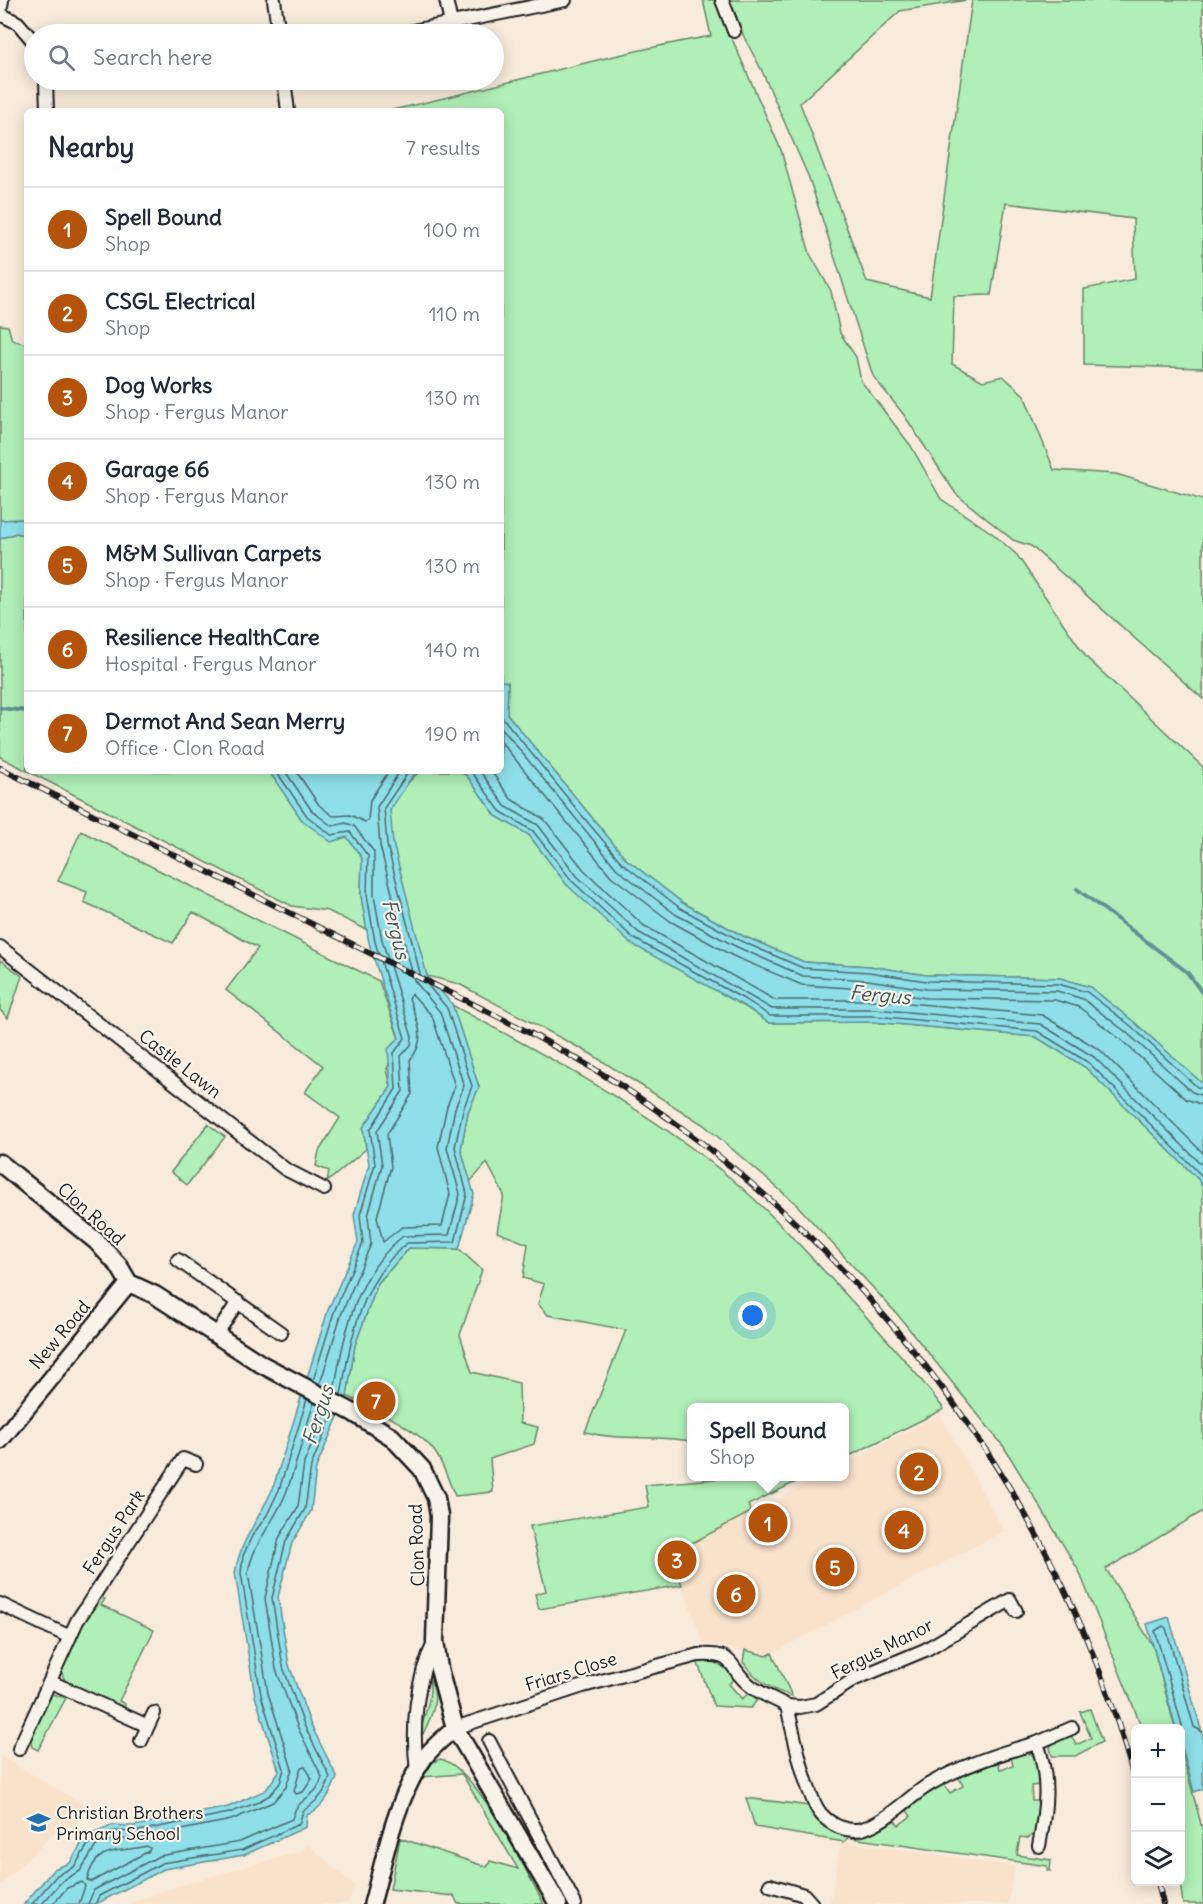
<!DOCTYPE html>
<meta charset="utf-8">
<style>
body{margin:0;font-family:Delius,sans-serif;background:#f6f6f7;color:#1f2937}
.controls{position:absolute;right:18px;bottom:18px;display:grid;overflow:hidden;border-radius:9px;box-shadow:0 3px 15px #0003}
.controls button{width:54px;height:54px;display:grid;place-items:center;padding:0;border:0;border-bottom:2px solid #e0e1e3;background:#fff;color:#1f2937;font:30px sans-serif}
.you{position:absolute;left:753px;top:1316px;width:21px;height:21px;margin:-15px;border:4px solid #fff;border-radius:50%;background:#1a73e8;box-shadow:0 0 0 9px #1a73e833}
.badge{display:grid;place-items:center;width:39px;height:39px;border-radius:50%;background:#b45309;color:#fff;font-size:20px;font-weight:700}
.pin{position:absolute;translate:-50% -50%;border:3px solid #fff;box-shadow:0 2px 6px #0006}
.popup{position:absolute;left:687px;top:1403px;width:162px;height:78px;box-sizing:border-box;display:grid;place-content:center;border-radius:9px;background:#fff;filter:drop-shadow(0 2px 4px #0005);font-size:20px;white-space:nowrap;color:#747a83}
.popup b{font-size:22px;color:#1f2937}
.popup::after{content:'';position:absolute;left:50%;top:100%;margin-left:-12px;border:12px solid transparent;border-top-color:#fff}
.list{margin:0;padding:0;list-style:none}
h2{display:flex;justify-content:space-between;align-items:center;height:78px;margin:0;padding:0 24px;font-size:26px}
h2 small{font-size:20px;font-weight:400;color:#747a83}
.list li{display:grid;grid-template-columns:39px 1fr auto;gap:18px;align-items:center;box-sizing:border-box;height:84px;padding:0 24px;border-top:2px solid #e0e1e3}
.list b{display:block;font-size:22px;white-space:nowrap}
.list p{margin:0;font-size:20px;white-space:nowrap;color:#747a83}
.list em{font-size:20px;font-style:normal;color:#747a83}
.icon{flex:none;width:33px;height:33px;fill:none;stroke:currentColor;stroke-width:2;stroke-linecap:round;stroke-linejoin:round}
.map{position:relative;flex:none;width:1203px;height:1904px;overflow:hidden}
.search{position:absolute;background:#fff;box-shadow:0 3px 15px #0003;left:24px;top:24px;width:480px;height:66px;display:flex;align-items:center;gap:15px;box-sizing:border-box;padding:0 21px;border-radius:33px;color:#747a83;font-size:22px}
.panel{position:absolute;background:#fff;box-shadow:0 3px 15px #0003;left:24px;top:108px;width:480px;height:666px;border-radius:9px}
.map>svg:first-child{display:block}
.built{fill:#f9e2cc}
.green{fill:#b0efb7;stroke:#66866a;stroke-width:1.5}
.water{fill:#8edfe9;stroke:#609197;stroke-width:1.5}
.lines{fill:none;stroke-linecap:round;stroke-linejoin:round}
.shore{stroke:#4a6a6e;stroke-width:1.5}
.stream{stroke:#609197;stroke-width:4}
.minor-casing{stroke:#1c1c1c;stroke-width:16}
.tertiary-casing{stroke:#1c1c1c;stroke-width:20}
.secondary-casing{stroke:#1c1c1c;stroke-width:21}
.minor{stroke:#f7f3e8;stroke-width:12}
.tertiary{stroke:#f7f3e8;stroke-width:15}
.secondary{stroke:#f7f3e8;stroke-width:16}
.rail-casing{stroke:#1c1c1c;stroke-width:6}
.rail{stroke:#f7f3e8;stroke-width:4;stroke-dasharray:11;stroke-linecap:butt}
.labels{text-anchor:middle;stroke-width:4.5;stroke-linejoin:round;paint-order:stroke}
.street-label{font-size:18px;fill:#1c1c1c;stroke:#f7f3e8}
.poi-label{font-size:18px;fill:#1c1c1c;stroke:#f7f3e8;text-anchor:start}
.water-label{font-size:20px;font-style:italic;fill:#3e565a;stroke:#f7f3e8}
</style>
<div class="map">
<svg width="1203" height="1904" viewBox="0 0 1203 1904">
<rect width="100%" height="100%" fill="#f8ebdb"/>
<filter id="ink" filterUnits="userSpaceOnUse"><feTurbulence type="fractalNoise" baseFrequency=".0167" numOctaves="2"/><feDisplacementMap in="SourceGraphic" scale="12" xChannelSelector="R" yChannelSelector="G"/><feConvolveMatrix kernelMatrix="1 2 1 2 8 2 1 2 1" color-interpolation-filters="sRGB"/></filter>
<g filter="url(#ink)">
<path class="built" d="M 940,1414 L 1004,1531 L 767,1656 L 703,1643 L 670,1554 L 819,1477 L 844,1476 L 845,1463 Z
M 0,1756 L 97,1812 L 54,1834 L 0,1885 Z
M 841,1841 L 1015,1866 L 1008,1904 L 830,1904 Z
M 308,1844 L 355,1886 L 348,1904 L 129,1904 L 161,1891 L 301,1851 Z"/>
<path class="green" d="M 703,0 L 715,0 L 781,150 L 810,254 L 831,291 L 840,333 L 856,357 L 861,381 L 911,446 L 941,499 L 992,533 L 1017,555 L 1086,657 L 1203,767 L 1203,1084 L 1134,1022 L 1090,987 L 1060,978 L 926,975 L 869,966 L 804,962 L 743,936 L 683,903 L 626,859 L 507,714 L 508,682 L 501,681 L 501,111 L 387,111 C 495,88 602,55 711,36 Z
M 730,0 L 967,0 L 900,11 L 800,103 L 867,282 L 930,297 L 972,0 L 1203,0 L 1203,368 L 1084,365 L 1084,289 L 1135,279 L 1133,219 L 1006,203 L 991,295 L 954,296 L 952,364 L 983,381 L 1003,376 L 1024,395 L 1054,470 L 1116,474 L 1203,500 L 1203,699 L 1031,546 L 1013,540 L 956,494 L 904,415 L 873,376 L 809,178 L 762,71 L 744,37 Z
M 0,325 L 8,326 L 12,340 L 27,344 L 27,519 L 0,520 Z
M 16,533 L 27,536 L 27,771 L 269,771 L 302,820 L 347,836 L 362,858 L 361,896 L 367,930 L 328,911 L 292,906 L 0,757 L 0,539 Z
M 421,771 L 459,771 L 467,776 L 496,816 L 529,835 L 567,885 L 769,1023 L 874,1022 L 1036,1037 L 1085,1067 L 1198,1179 L 1203,1188 L 1203,1511 L 1106,1569 L 1153,1646 L 1175,1728 L 1142,1728 L 1079,1571 L 1004,1447 L 897,1314 L 795,1203 L 704,1125 L 591,1054 L 459,984 L 427,976 C 419,945 384,836 390,810 C 393,800 412,776 421,771 Z
M 81,831 L 379,981 L 399,1039 L 387,1069 L 391,1087 L 363,1128 L 366,1149 L 327,1182 L 329,1171 L 316,1166 L 319,1151 L 340,1118 L 305,1092 L 323,1066 L 226,990 L 258,948 L 193,912 L 173,943 L 84,902 L 87,892 L 58,881 Z
M 0,960 L 22,976 L 8,1018 L 0,1010 Z
M 452,1005 C 549,1057 649,1110 734,1181 C 766,1208 795,1240 824,1271 C 866,1316 907,1360 944,1409 L 845,1458 L 844,1408 L 692,1408 L 691,1441 C 653,1434 623,1442 585,1432 L 626,1330 L 548,1315 L 538,1304 L 544,1284 L 523,1278 L 528,1244 L 497,1232 L 504,1195 L 487,1163 L 470,1182 L 461,1149 L 468,1112 L 479,1087 Z
M 208,1124 L 225,1137 L 187,1185 L 171,1172 Z
M 409,1248 L 459,1249 L 482,1270 L 460,1335 L 472,1372 L 519,1383 L 520,1423 L 538,1427 L 534,1444 L 490,1459 L 493,1492 L 455,1496 C 449,1482 444,1465 435,1452 C 418,1428 373,1409 347,1396 L 355,1345 L 378,1283 Z
M 737,1477 L 806,1477 L 748,1505 L 751,1512 L 671,1554 L 682,1585 L 539,1609 L 535,1594 L 546,1591 L 530,1526 L 649,1507 L 645,1485 Z
M 99,1597 L 105,1599 L 101,1605 L 154,1630 L 119,1701 L 125,1704 L 124,1709 L 65,1681 L 61,1671 L 83,1622 Z
M 745,1650 L 767,1656 L 772,1653 L 792,1696 C 770,1689 757,1681 743,1662 Z
M 697,1661 C 715,1660 724,1665 735,1678 L 729,1684 L 742,1699 L 749,1693 L 758,1699 L 751,1708 L 714,1706 Z
M 429,1678 C 441,1697 432,1716 423,1734 L 420,1733 C 424,1714 433,1699 429,1678 Z
M 52,1694 L 66,1698 L 38,1750 L 32,1747 L 30,1739 Z
M 1090,1709 L 1102,1742 L 1075,1756 L 1052,1756 L 1050,1747 L 1054,1742 L 1071,1735 L 1076,1745 L 1091,1738 L 1080,1712 Z
M 1181,1748 L 1203,1832 L 1203,1904 L 1183,1904 L 1180,1882 Z
M 1029,1752 L 1037,1760 L 1040,1785 L 1031,1786 L 1032,1801 L 1041,1801 L 1037,1832 L 1028,1838 L 1020,1837 L 1017,1855 L 1051,1860 L 1050,1871 L 1047,1870 L 1047,1866 L 851,1838 L 874,1830 L 892,1818 L 899,1825 L 911,1816 L 905,1808 L 944,1784 L 950,1793 L 963,1786 L 958,1776 L 998,1761 L 1000,1769 L 1013,1766 L 1011,1757 Z
M 440,1759 C 476,1766 525,1870 544,1904 L 458,1904 L 454,1896 L 390,1889 L 400,1838 L 487,1867 L 490,1861 L 518,1869 L 462,1774 L 422,1777 L 431,1763 Z
M 746,1798 L 810,1806 C 817,1825 831,1831 850,1836 L 844,1842 L 755,1827 Z"/>
<path class="water" d="M 27,519 L 27,536 L 16,533 L 0,539 L 0,520 Z
M 501,681 L 508,682 L 507,714 L 626,859 L 683,903 L 743,936 L 804,962 L 869,966 L 926,975 L 1060,978 L 1090,987 L 1134,1022 L 1203,1084 L 1203,1188 L 1198,1179 L 1085,1067 L 1036,1037 L 874,1022 L 769,1023 L 749,1009 L 630,943 L 567,885 L 529,835 L 496,816 L 467,776 L 459,771 L 501,771 Z
M 269,771 L 421,771 L 413,775 L 390,810 L 393,843 L 427,976 L 452,1004 L 479,1087 L 468,1112 L 461,1149 L 474,1194 L 459,1249 L 409,1248 L 378,1283 L 355,1345 L 347,1396 L 316,1468 L 311,1511 L 292,1543 L 278,1597 L 289,1665 L 310,1723 L 337,1777 C 331,1793 323,1808 307,1815 L 306,1827 L 244,1855 L 164,1869 L 96,1904 L 24,1904 L 54,1869 L 70,1863 L 86,1836 L 113,1825 L 133,1826 L 228,1807 L 266,1790 L 279,1771 L 255,1696 L 235,1573 C 240,1540 260,1518 273,1488 L 328,1310 L 358,1242 L 354,1215 L 369,1164 L 363,1128 L 391,1087 L 388,1049 L 399,1038 L 369,943 L 361,896 L 362,858 L 347,837 L 331,842 L 302,820 Z
M 1169,1617 L 1203,1736 L 1203,1789 L 1194,1792 L 1181,1743 L 1180,1728 L 1176,1728 L 1147,1624 Z"/>
<g class="lines">
<path class="shore" d="M 501,688 L 502,717 L 579,812 L 622,863 L 680,908 L 741,941 L 803,968 L 869,972 L 926,981 L 1058,984 L 1087,992 L 1131,1026 L 1197,1087 L 1203,1088
M 501,727 L 617,869 L 675,914 L 737,947 L 803,976 L 868,980 L 926,989 L 1057,991 L 1083,999 L 1126,1032 L 1192,1092 L 1203,1096
M 501,742 L 611,876 L 670,921 L 733,956 L 802,985 L 867,989 L 926,998 L 1055,1000 L 1079,1007 L 1120,1039 L 1186,1099 L 1203,1105
M 276,771 L 307,816 L 331,835 L 350,832 L 368,856 L 367,895 L 375,942 L 405,1038 L 394,1053 L 396,1089 L 370,1130 L 375,1164 L 360,1215 L 363,1243 L 334,1312 L 313,1381
M 285,771 L 312,811 L 332,826 L 346,823 L 354,826 L 374,852 L 374,895 L 382,940 L 412,1037 L 411,1045 L 401,1056 L 403,1091 L 377,1131 L 382,1165 L 368,1216 L 371,1244 L 341,1315 L 320,1384
M 296,771 L 319,805 L 333,816 L 350,815 L 365,822 L 368,820 L 370,800 L 389,771
M 471,771 L 500,811 L 533,831 L 572,881 L 633,938 L 751,1003 L 770,1016 L 874,1016 L 1037,1031 L 1089,1063 L 1203,1177
M 480,771 L 505,806 L 538,825 L 577,876 L 638,932 L 772,1009 L 875,1009 L 1040,1024 L 1094,1057 L 1203,1166
M 491,771 L 511,799 L 544,819 L 584,870 L 643,925 L 775,1000 L 875,1000 L 1042,1015 L 1100,1050 L 1203,1153
M 412,994 L 432,1016 L 455,1086 L 447,1106 L 438,1147 L 450,1194 L 442,1226 L 402,1227 L 383,1242 L 377,1217 L 391,1167 L 387,1134 L 412,1094 L 410,1060 C 428,1039 417,1021 409,998 Z
M 334,1392 C 343,1336 356,1273 403,1236 L 449,1235 L 460,1194 L 447,1148 L 455,1108 L 464,1086 L 440,1012 L 414,980 L 380,846 L 377,807 L 400,771
M 341,1395 C 351,1338 360,1282 407,1243 L 455,1242 L 467,1194 L 455,1147 L 463,1110 L 472,1086 L 447,1008 L 421,977 L 387,845 L 384,808 L 409,771
M 1180,1732 L 1182,1725 L 1155,1631 L 1163,1626 L 1166,1628 L 1194,1727 L 1203,1732
M 305,1766 L 312,1779 L 303,1792 L 296,1794 L 294,1791 L 301,1767 Z
M 147,1846 L 150,1848 L 149,1851 L 91,1882 L 87,1880 C 96,1844 119,1853 147,1846 Z
M 32,1904 L 57,1875 L 74,1867 L 91,1840 L 114,1831 L 134,1832 L 229,1813 L 256,1803 L 270,1795 L 280,1783 L 284,1769 L 261,1695 L 241,1573 L 243,1556 L 252,1536 L 267,1515 L 279,1490 L 307,1399
M 42,1904 L 62,1881 L 80,1871 L 96,1846 L 115,1839 L 136,1839 L 231,1820 L 273,1802 L 286,1787 L 292,1769 L 268,1693 L 248,1573 C 253,1542 275,1522 286,1493 C 297,1464 304,1432 314,1403
M 53,1904 L 67,1888 L 82,1882 L 85,1886 L 79,1904
M 88,1904 L 94,1890 L 159,1856 L 240,1842 L 292,1819 C 294,1815 294,1809 298,1806 C 307,1795 318,1794 322,1777 L 298,1728 L 276,1669 L 265,1598 L 279,1538 L 298,1507 L 304,1463 L 327,1410
M 95,1904 L 99,1896 L 162,1863 L 242,1850 L 299,1824 L 303,1811 C 316,1802 326,1793 330,1777 L 304,1725 L 283,1667 L 272,1598 L 286,1541 L 305,1509 L 311,1466 L 333,1413"/>
<path class="stream" d="M 0,708 L 27,711
M 1077,889 L 1187,972 L 1203,994"/>
<defs>
<path id="minor" d="M 274,0 L 279,34
M 446,0 L 451,23
M 722,0 L 734,31
M 0,13 L 2,0
M 0,14 L 18,23 L 34,42
M 398,34 L 565,0
M 46,80 L 47,111
M 284,80 L 288,111
M 0,947 L 285,1169 L 324,1189
M 178,1260 L 281,1333
M 215,1336 L 238,1302
M 0,1604 L 70,1637
M 51,1682 L 148,1726
M 787,1706 L 800,1707 L 816,1704 L 855,1679 L 925,1650 L 1010,1600 L 1016,1611
M 455,1728 L 583,1686 L 698,1655 C 739,1652 726,1668 752,1687 C 762,1694 776,1700 787,1706 C 793,1731 806,1796 821,1814 C 831,1825 847,1833 862,1829 C 887,1822 908,1797 930,1784 C 963,1765 1000,1753 1037,1743 C 1050,1778 1046,1810 1039,1846
M 141,1741 L 154,1713
M 489,1741 L 575,1904
M 1037,1743 L 1072,1728
M 19,1749 L 77,1621 L 183,1459 L 196,1464
M 417,1772 C 412,1729 415,1680 435,1641
M 770,1885 L 804,1895 L 812,1904"/>
<path id="tertiary" d="M 0,1441 L 129,1283
M 372,1904 C 385,1856 396,1798 425,1757 C 433,1746 445,1737 455,1728"/>
<path id="secondary" d="M 0,1163 L 96,1241 L 119,1266 L 129,1283 L 155,1295 L 261,1364 L 354,1413 L 392,1437 L 422,1469 L 436,1498 L 439,1516 L 435,1641 L 439,1669 L 455,1728 L 558,1904"/>
</defs>
<use href="#minor" class="minor-casing"/>
<use href="#tertiary" class="tertiary-casing"/>
<use href="#secondary" class="secondary-casing"/>
<use href="#minor" class="minor"/>
<use href="#tertiary" class="tertiary"/>
<use href="#secondary" class="secondary"/>
<defs>
<path id="rail" d="M 0,768 C 126,831 252,894 378,957 C 465,1001 557,1042 638,1097 C 873,1255 1066,1509 1136,1786
M 1158,1882 L 1163,1904"/>
</defs>
<use href="#rail" class="rail-casing"/>
<use href="#rail" class="rail"/>
</g>
</g>
<defs>
<symbol id="school-bare" viewBox="-9 -9 18 18"><path d="M0-5L7-2L0 1L-7-2ZM-4 1L0 2.5L4 1V4Q0 6-4 4Z" fill="#1f6fb2" stroke="#f7f3e8" stroke-width="2.5" paint-order="stroke"/></symbol>
</defs>
<g fill-rule="evenodd">
<use href="#school-bare" x="22" y="1806" width="33" height="33"/>
</g>
<g class="labels">
<g class="street-label">
<text transform="translate(180 1064) rotate(38)" y="6">Castle Lawn</text>
<text transform="translate(91 1214) rotate(42)" y="6">Clon Road</text>
<text transform="translate(60 1335) rotate(-50)" y="6">New Road</text>
<text transform="translate(114 1532) rotate(-57)" y="6">Fergus Park</text>
<text transform="translate(417 1545) rotate(-92)" y="6">Clon Road</text>
<text transform="translate(882 1649) rotate(-27)" y="6">Fergus Manor</text>
<text transform="translate(571 1672) rotate(-17)" y="6">Friars Close</text>
</g>
<g class="poi-label">
<text x="56" y="1819">Christian Brothers<tspan x="56" dy="21">Primary School</tspan></text>
</g>
<g class="water-label">
<text transform="translate(396 929) rotate(76)" y="7">Fergus</text>
<text transform="translate(880 995) rotate(5)" y="7">Fergus</text>
<text transform="translate(318 1415) rotate(-72)" y="7">Fergus</text>
</g>
</g>
</svg>
<div class="controls">
<button>+</button>
<button>−</button>
<button><svg class="icon" aria-label="layers" viewBox="0 0 24 24"><path d="M12 4l9 5-9 5-9-5zM3 14l9 5 9-5"/></svg></button>
</div>
<div class="you"></div>
<div class="pin badge" style="left:768px;top:1523px">1</div>
<div class="popup"><b>Spell Bound</b>Shop</div>
<div class="pin badge" style="left:919px;top:1472px">2</div>
<div class="pin badge" style="left:677px;top:1560px">3</div>
<div class="pin badge" style="left:904px;top:1530px">4</div>
<div class="pin badge" style="left:835px;top:1567px">5</div>
<div class="pin badge" style="left:736px;top:1594px">6</div>
<div class="pin badge" style="left:376px;top:1401px">7</div>
<div class="search"><svg class="icon" aria-label="search" viewBox="0 0 24 24"><circle cx="10" cy="10" r="6"/><path d="M15 15l6 6"/></svg>Search here</div>
<section class="panel">
<h2>Nearby<small>7 results</small></h2>
<ul class="list">
<li><span class="badge">1</span><div><b>Spell Bound</b><p>Shop</p></div><em>100 m</em></li>
<li><span class="badge">2</span><div><b>CSGL Electrical</b><p>Shop</p></div><em>110 m</em></li>
<li><span class="badge">3</span><div><b>Dog Works</b><p>Shop · Fergus Manor</p></div><em>130 m</em></li>
<li><span class="badge">4</span><div><b>Garage 66</b><p>Shop · Fergus Manor</p></div><em>130 m</em></li>
<li><span class="badge">5</span><div><b>M&amp;M Sullivan Carpets</b><p>Shop · Fergus Manor</p></div><em>130 m</em></li>
<li><span class="badge">6</span><div><b>Resilience HealthCare</b><p>Hospital · Fergus Manor</p></div><em>140 m</em></li>
<li><span class="badge">7</span><div><b>Dermot And Sean Merry</b><p>Office · Clon Road</p></div><em>190 m</em></li>
</ul>
</section>
</div>
